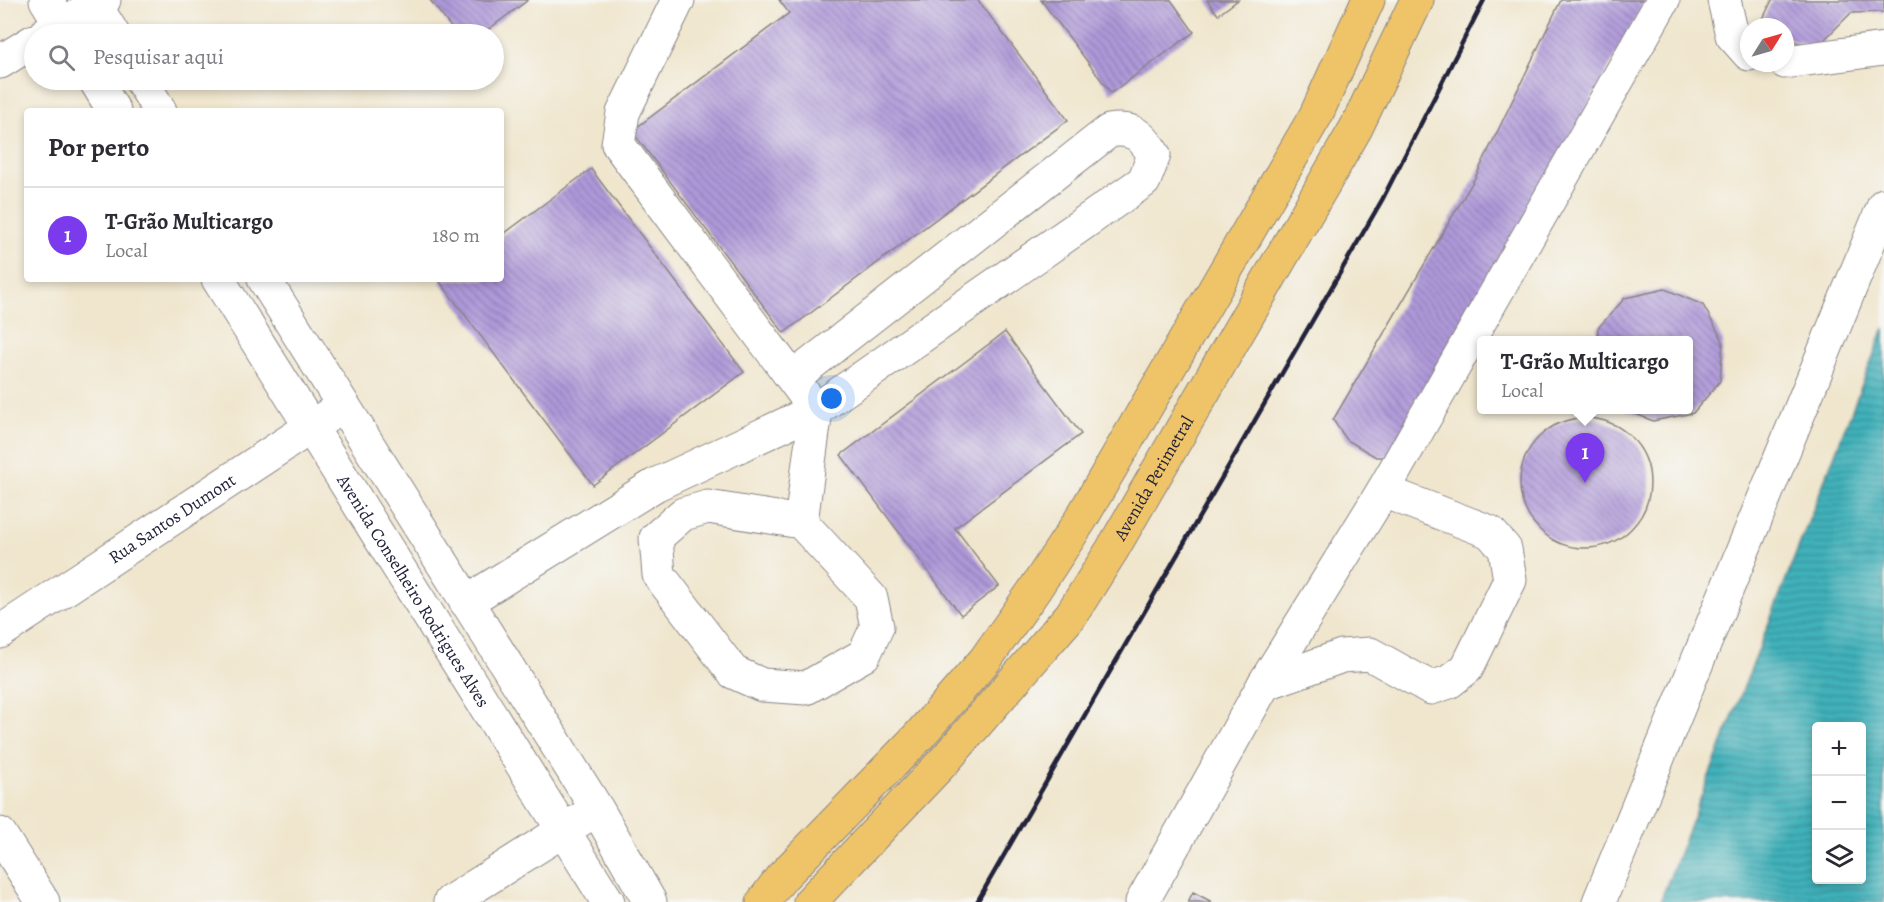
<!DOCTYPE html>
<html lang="pt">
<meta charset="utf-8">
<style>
body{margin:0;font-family:Alegreya,serif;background:#f7f7f7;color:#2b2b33}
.controls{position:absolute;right:18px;bottom:18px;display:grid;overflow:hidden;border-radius:6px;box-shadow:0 3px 9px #0003}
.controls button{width:54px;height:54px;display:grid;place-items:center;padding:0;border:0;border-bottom:2px solid #e1e1e2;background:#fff;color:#2b2b33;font:30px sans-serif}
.compass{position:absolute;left:1740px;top:18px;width:54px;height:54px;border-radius:50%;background:#fff;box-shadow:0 3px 9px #0003;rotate:53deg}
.you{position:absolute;left:832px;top:399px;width:21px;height:21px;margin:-15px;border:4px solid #fff;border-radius:50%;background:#1a73e8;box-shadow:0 0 0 9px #1a73e833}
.badge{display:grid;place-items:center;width:39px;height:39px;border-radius:50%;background:#7c3aed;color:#fff;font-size:20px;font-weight:700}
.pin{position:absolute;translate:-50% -50px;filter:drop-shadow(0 2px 3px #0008)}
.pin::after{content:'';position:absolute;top:32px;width:21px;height:18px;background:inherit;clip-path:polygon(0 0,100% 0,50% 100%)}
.popup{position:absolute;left:1477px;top:336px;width:216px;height:78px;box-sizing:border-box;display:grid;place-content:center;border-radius:6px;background:#fff;filter:drop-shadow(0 2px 4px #0005);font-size:20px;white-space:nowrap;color:#7c7c81}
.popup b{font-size:22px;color:#2b2b33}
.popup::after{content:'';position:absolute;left:50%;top:100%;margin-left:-12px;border:12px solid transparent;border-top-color:#fff}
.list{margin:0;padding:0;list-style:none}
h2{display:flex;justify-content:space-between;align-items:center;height:78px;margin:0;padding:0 24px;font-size:26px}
h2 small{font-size:20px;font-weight:400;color:#7c7c81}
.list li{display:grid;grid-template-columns:39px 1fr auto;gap:18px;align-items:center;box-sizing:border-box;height:96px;padding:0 24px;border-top:2px solid #e1e1e2}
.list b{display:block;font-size:22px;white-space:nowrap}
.list p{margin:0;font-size:20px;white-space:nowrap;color:#7c7c81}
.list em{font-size:20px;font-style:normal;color:#7c7c81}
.icon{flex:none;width:33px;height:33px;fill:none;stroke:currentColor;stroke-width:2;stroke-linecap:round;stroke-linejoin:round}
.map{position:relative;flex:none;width:1884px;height:902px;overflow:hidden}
.search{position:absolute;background:#fff;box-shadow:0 3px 9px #0003;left:24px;top:24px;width:480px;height:66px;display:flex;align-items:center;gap:15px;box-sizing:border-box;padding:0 21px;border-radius:33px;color:#7c7c81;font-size:22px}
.panel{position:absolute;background:#fff;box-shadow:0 3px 9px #0003;left:24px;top:108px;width:480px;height:174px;border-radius:6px}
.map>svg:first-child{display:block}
.water{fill:url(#water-rules);stroke:#326a7a;stroke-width:1.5;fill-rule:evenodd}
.building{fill:url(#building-back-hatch)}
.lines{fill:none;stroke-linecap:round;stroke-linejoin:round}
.minor-casing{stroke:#898484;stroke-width:35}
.major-casing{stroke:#898484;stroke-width:35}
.minor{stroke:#fff;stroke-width:33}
.major{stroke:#efc469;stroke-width:33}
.rail{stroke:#22223b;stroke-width:4.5}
.labels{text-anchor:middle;stroke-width:6;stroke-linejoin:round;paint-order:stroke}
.street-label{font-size:18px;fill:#22223b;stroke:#f6f6f2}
</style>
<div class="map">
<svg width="1884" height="902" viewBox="0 0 1884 902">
<defs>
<pattern id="water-rules" width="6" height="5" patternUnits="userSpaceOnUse" patternTransform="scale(1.5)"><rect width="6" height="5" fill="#41b1ba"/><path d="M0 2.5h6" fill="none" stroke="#369098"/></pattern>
<pattern id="building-back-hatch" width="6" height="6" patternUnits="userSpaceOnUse" patternTransform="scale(1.5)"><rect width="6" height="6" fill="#af99d9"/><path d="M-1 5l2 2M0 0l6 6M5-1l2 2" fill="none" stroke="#8e7cb1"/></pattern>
</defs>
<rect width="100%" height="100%" fill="#f6f6f2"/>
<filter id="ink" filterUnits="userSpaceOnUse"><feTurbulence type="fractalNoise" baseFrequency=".0167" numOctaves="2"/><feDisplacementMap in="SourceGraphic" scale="12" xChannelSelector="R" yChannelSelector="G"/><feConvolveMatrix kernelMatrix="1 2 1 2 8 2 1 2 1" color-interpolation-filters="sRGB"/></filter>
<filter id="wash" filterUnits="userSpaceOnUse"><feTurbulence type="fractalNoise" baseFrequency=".008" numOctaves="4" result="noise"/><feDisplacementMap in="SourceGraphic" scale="24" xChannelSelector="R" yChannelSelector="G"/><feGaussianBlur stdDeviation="1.35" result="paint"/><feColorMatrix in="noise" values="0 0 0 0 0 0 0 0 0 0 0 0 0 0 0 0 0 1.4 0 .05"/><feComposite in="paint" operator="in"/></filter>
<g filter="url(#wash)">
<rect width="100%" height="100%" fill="#f0e6ce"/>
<path class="water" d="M 1884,328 L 1884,902 L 1660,902 ZM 1816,726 L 1862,726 L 1862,880 L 1816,880 Z"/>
<g id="blocks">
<path class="building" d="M 430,0 L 528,0 L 482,34 L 456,34 Z
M 779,0 L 978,0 L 1068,120 L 784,333 L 632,131 L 789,13 Z
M 1041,0 L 1171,0 L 1194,32 L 1111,93 Z
M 1207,0 L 1238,0 L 1218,15 Z
M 1561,0 L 1646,0 L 1396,457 L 1376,457 L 1347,440 L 1333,420 L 1475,178 Z
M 1772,0 L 1884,0 L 1884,12 L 1851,13 L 1817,47 L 1785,39 L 1785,27 L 1769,27 L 1771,23 L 1762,21 Z
M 591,169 L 744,372 L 593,485 L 440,282 L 444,279 L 501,279 L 501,236 Z
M 1665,289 L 1703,305 L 1723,341 L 1720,381 L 1693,413 L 1653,421 L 1626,410 L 1688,410 L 1688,340 L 1597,340 L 1598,328 L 1625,298 Z
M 1005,332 L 1081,434 L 955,528 L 999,586 L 961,615 L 841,455 Z
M1520 483a65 65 0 1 1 130 0a65 65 0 1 1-130 0Z
M 1193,892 L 1212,902 L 1188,902 Z"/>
</g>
</g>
<g filter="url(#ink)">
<use href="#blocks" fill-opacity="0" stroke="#898484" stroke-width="1.5"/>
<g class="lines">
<defs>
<g id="minor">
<path d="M 46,0 L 67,34"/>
<path d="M 92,0 L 113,34"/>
<path d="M 678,0 L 623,113 L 618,144 L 816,410 L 1144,181 L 1154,155 C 1142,135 1133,127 1109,131 L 793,378"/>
<path d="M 1724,0 L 1732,35 L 1749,54"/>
<path d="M 45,34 L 104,0"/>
<path d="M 0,62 L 34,41"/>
<path d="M 1785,62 L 1884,49"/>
<path d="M 95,80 L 114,111"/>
<path d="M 141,80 L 160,111"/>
<path id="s1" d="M 218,279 L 608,902"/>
<path d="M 264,279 L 597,809 L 650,902"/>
<path d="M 466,602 L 655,485 L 816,410 L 801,522 L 708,507 L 683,514 L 656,538 L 659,575 L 733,672 L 762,685 L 806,688 L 864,655 L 877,627 L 871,598 L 801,522"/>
<path id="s2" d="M 0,632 L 329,415"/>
<path d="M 1264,684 L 1342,656 L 1370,654 L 1431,688 L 1449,682 L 1467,668 L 1510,580 L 1505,549 L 1490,532 L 1383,491"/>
<path d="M 0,834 L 43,902"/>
<path d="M 450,902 L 583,818"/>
<path d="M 1142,902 L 1264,684 L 1383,491 L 1663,0"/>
<path d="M 1599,902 L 1884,205"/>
</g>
<g id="major">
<path d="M 763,902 L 781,878 L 918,737 L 985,660 L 1033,592 L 1081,519 L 1316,115 L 1368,0"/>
<path id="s3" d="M 810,902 L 945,760 L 1071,615 L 1112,550 L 1356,128 L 1417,0"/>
</g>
</defs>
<use href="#minor" class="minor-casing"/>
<use href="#major" class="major-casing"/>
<use href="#minor" class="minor"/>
<use href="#major" class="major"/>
<path class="rail" d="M 977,902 L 1382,200 L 1484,0"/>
</g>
</g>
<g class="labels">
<g class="street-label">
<text dy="6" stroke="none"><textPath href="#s3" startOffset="548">Avenida Perimetral</textPath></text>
<text dy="6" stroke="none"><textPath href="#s2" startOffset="206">Rua Santos Dumont</textPath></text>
<text dy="6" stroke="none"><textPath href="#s1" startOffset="368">Avenida Conselheiro Rodrigues Alves</textPath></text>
</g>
</g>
</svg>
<div class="controls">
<button>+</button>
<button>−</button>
<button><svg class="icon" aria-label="layers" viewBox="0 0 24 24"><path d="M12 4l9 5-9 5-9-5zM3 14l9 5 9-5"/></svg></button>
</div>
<svg class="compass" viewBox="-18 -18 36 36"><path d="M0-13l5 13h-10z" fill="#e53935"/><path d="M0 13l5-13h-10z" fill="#7c7c81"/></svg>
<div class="you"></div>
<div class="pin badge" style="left:1585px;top:483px">1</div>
<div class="popup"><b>T-Grão Multicargo</b>Local</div>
<div class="search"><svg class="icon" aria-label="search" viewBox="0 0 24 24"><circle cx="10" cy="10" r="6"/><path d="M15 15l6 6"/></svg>Pesquisar aqui</div>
<section class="panel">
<h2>Por perto<small></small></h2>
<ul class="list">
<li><span class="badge">1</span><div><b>T-Grão Multicargo</b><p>Local</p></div><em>180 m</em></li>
</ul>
</section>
</div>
